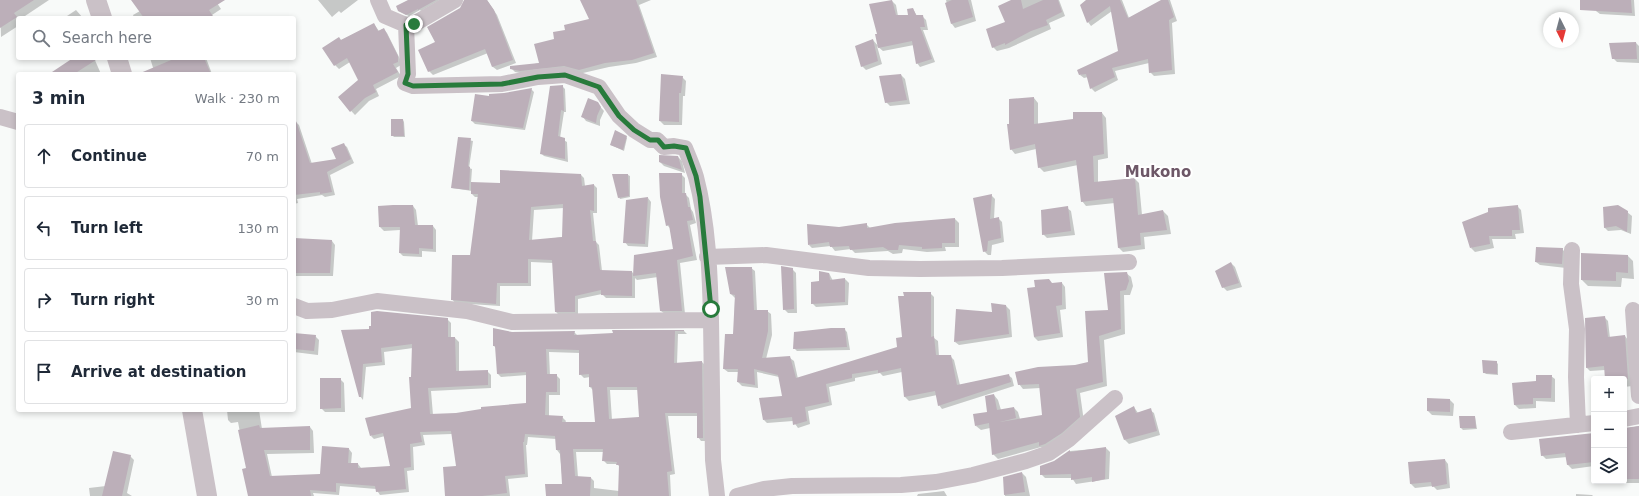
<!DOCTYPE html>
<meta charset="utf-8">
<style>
body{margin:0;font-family:"DejaVu Sans",sans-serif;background:#f2f2f3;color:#1f2937}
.controls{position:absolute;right:12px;bottom:12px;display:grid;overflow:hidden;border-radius:4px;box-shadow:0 2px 6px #0003}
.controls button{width:36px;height:36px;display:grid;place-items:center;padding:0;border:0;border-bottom:1px solid #e0e1e3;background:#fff;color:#1f2937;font:20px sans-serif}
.compass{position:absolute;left:1543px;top:12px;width:36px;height:36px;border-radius:50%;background:#fff;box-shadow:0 2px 6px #0003;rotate:174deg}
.stop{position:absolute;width:12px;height:12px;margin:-9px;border:3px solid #287b3c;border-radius:50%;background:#fff}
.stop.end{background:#287b3c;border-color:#fff;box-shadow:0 1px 4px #0008}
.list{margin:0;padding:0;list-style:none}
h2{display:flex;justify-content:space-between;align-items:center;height:52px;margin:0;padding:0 16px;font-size:17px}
h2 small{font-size:13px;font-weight:400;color:#747a83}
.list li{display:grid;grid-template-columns:26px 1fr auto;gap:12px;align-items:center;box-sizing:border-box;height:64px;margin:0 8px 8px;padding:0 8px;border:1px solid #e0e1e3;border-radius:4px}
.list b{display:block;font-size:15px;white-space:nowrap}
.list em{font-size:13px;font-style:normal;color:#747a83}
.icon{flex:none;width:22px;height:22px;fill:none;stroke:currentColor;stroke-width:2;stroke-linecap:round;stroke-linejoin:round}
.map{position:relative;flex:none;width:1639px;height:496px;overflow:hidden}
.search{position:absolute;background:#fff;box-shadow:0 2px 6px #0003;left:16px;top:16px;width:280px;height:44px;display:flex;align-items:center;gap:10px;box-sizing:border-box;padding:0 14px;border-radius:4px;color:#747a83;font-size:15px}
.panel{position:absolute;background:#fff;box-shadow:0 2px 6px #0003;left:16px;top:72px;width:280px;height:340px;border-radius:4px}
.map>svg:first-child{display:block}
.shadow{fill:#0003;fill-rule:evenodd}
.building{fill:#bcafb9;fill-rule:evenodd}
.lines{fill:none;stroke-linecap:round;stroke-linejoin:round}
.minor{stroke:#cac1c7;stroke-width:16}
.tertiary{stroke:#cac1c7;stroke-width:20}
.route{stroke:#287b3c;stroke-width:5}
.labels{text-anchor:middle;stroke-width:4;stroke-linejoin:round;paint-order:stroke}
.quarter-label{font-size:15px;font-weight:bold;fill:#6d5767;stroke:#fff}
</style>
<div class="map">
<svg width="1639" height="496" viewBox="0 0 1639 496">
<rect width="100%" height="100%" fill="#f8faf9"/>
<path class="shadow" d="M 0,0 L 49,0 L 22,18 L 18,18 L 18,26 L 1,37 Z
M 132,0 L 215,0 L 221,9 L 212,15 L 214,18 L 134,18 L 133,15 L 140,11 Z
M 318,0 L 358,0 L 341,13 L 339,11 L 332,17 Z
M 410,0 L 440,0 L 421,11 L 420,10 L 409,16 L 399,11 Z
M 473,0 L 487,0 L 497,15 L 516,63 L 497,70 L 493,67 L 488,53 L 433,75 L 429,71 L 436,43 Z
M 581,0 L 651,0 L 639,5 L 657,57 L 636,63 L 609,67 L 583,73 L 525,74 L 515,72 L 511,68 L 540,63 L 555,39 L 567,31 L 591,20 Z
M 946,0 L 971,0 L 976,21 L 955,28 L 952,24 Z
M 1013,0 L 1059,0 L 1065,16 L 1049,23 L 1051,29 L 1009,48 L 997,51 L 993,47 L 1006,22 Z
M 1088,0 L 1122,0 L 1129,18 L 1163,0 L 1170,0 L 1177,21 L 1172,23 L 1175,74 L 1154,76 L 1150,72 L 1149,63 L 1115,71 L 1118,80 L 1095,92 L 1091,88 L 1088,77 L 1084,78 L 1080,75 L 1119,52 L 1112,11 L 1091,26 L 1088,22 Z
M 1596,0 L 1634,0 L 1635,16 L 1600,14 L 1596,11 Z
M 892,1 L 896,5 L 898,16 L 909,16 L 913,9 L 917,16 L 922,16 L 926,20 L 928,30 L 923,30 L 935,62 L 920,67 L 917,63 L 914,45 L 883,51 L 877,46 L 882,64 L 866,70 L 862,66 L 873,40 L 879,47 L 878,35 Z
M 76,10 L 83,18 L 64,18 Z
M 374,24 L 379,31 L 383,29 L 387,33 L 401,61 L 401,65 L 396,68 L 401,76 L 376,89 L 379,96 L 369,101 L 355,115 L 339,98 L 359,80 L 350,62 L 339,69 L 335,65 L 341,40 Z
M 1636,43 L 1639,46 L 1639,63 L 1617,62 L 1613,58 Z
M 75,58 L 94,58 L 101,74 L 51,74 Z
M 150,58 L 206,58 L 212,74 L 155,74 Z
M 662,75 L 682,77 L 686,81 L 685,96 L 683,96 L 682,125 L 664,125 L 660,121 Z
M 901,75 L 905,79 L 910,104 L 890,106 L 886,102 Z
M 562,86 L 565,89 L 566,112 L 564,112 L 560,138 L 567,142 L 568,162 L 544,156 L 541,153 Z
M 531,89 L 534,92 L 525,130 L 475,124 L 472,121 L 490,97 Z
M 1034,98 L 1038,103 L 1038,125 L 1074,120 L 1102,113 L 1106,118 L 1108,158 L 1098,160 L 1098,182 L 1135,179 L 1139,183 L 1142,215 L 1163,211 L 1168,216 L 1171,234 L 1144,237 L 1145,249 L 1123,252 L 1119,248 L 1115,203 L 1086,206 L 1082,201 L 1078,165 L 1044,172 L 1039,167 L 1036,149 L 1015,154 L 1011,149 L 1010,100 Z
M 597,103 L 604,111 L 600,120 L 600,126 L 586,121 L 583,117 Z
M 403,120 L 404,122 L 405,137 L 394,137 L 392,135 Z
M 294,122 L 296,122 L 299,125 L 312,164 L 337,160 L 343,144 L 347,147 L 354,163 L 330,175 L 335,195 L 325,197 L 322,195 L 297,199 L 298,203 L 294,204 Z
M 625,136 L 627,138 L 624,151 L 611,145 Z
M 459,138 L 473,141 L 469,168 L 472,169 L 471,183 L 500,184 L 581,175 L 584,178 L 585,186 L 594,185 L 597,188 L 597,213 L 593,213 L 596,242 L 599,245 L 602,271 L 632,272 L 634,274 L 675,250 L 670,228 L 667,225 L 681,174 L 685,178 L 685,194 L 689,198 L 691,209 L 693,212 L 696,223 L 690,225 L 697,260 L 680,263 L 685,314 L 665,314 L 661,311 L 658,277 L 637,280 L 635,278 L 635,298 L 606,298 L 602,294 L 578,299 L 578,315 L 559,315 L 556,312 L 553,263 L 531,262 L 531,286 L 500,286 L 500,306 L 455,303 L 452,299 L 471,256 L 478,197 L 475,197 L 472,194 L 472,191 L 452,188 ZM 564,208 L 563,237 L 532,241 L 534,210 Z
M 678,157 L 682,161 L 685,173 L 664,166 L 660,162 Z
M 628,175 L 630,176 L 630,197 L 620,199 L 619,197 Z
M 991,195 L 995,199 L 994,219 L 998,218 L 1002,222 L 1004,242 L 992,245 L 991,255 L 988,255 L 984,251 Z
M 648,198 L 651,202 L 648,247 L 628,246 L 625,242 Z
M 413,206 L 416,210 L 418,226 L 433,226 L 436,230 L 436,252 L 422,251 L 422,257 L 403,256 L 400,253 L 400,230 L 384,231 L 380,227 Z
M 1517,206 L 1521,210 L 1524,233 L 1515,234 L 1516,239 L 1492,239 L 1494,248 L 1475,252 L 1471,248 Z
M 1067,208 L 1071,211 L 1075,235 L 1047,238 L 1043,234 Z
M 1627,212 L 1632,216 L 1631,234 L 1621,230 L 1608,231 L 1604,227 Z
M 955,219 L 959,223 L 959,247 L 945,247 L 946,251 L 927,252 L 903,249 L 902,253 L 893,254 L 888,251 L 855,253 L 851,249 L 835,251 L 831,246 L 812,248 L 809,245 L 839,228 L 866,224 L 870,228 Z
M 294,239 L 332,241 L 335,245 L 333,276 L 294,276 Z
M 1562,249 L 1566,253 L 1566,268 L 1540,265 L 1536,262 Z
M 1627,255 L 1633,261 L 1634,279 L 1622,278 L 1621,287 L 1588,286 L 1582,280 Z
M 1231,263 L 1235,267 L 1242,287 L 1227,291 L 1223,287 Z
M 751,268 L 755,271 L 757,311 L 767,311 L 771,314 L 772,335 L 766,359 L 790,358 L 794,361 L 798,379 L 898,348 L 930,293 L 934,297 L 934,338 L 938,341 L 939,356 L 950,356 L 954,360 L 960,385 L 1008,375 L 1012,378 L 1014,386 L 942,409 L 939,405 L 937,395 L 909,401 L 905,397 L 902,372 L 883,376 L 880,373 L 855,378 L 855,381 L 829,387 L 832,405 L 808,411 L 810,424 L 798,428 L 793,421 L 767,423 L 764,420 L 784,397 L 779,377 L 757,372 L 758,388 L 742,386 L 738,382 L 739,372 L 728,372 L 724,369 L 734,335 L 735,298 L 731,294 Z
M 792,269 L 796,273 L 797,313 L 788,313 L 784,309 Z
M 829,273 L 833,281 L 845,279 L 849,283 L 848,305 L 816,307 L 812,303 Z
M 1126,273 L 1131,277 L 1133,286 L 1130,295 L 1124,295 L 1125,334 L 1104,340 L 1107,386 L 1080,393 L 1084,422 L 1045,450 L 1041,447 L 998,459 L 993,454 L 990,428 L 981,430 L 976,426 L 988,412 L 994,395 L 998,400 L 1001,410 L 1014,408 L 1018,412 L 1020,419 L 1043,416 L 1040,388 L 1023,389 L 1019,384 L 1089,363 L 1086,312 L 1109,311 Z
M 1062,283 L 1065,287 L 1066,309 L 1060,310 L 1063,337 L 1038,341 L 1034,337 L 1053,284 Z
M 1006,306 L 1010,310 L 1012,337 L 959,345 L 955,342 L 993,313 Z
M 1604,317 L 1608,321 L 1610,338 L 1625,336 L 1628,340 L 1632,386 L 1624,387 L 1624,379 L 1606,379 L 1605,370 L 1590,371 L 1587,368 L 1586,319 Z
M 447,319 L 451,323 L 451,338 L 455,338 L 459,342 L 459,372 L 487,371 L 491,375 L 491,388 L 431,391 L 433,415 L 456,414 L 527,404 L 527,375 L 501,377 L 498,374 L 496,348 L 494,346 L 512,332 L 574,332 L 578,336 L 614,334 L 614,331 L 684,331 L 687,334 L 678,334 L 677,364 L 702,362 L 705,365 L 706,441 L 701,441 L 698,437 L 698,416 L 668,416 L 675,474 L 670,475 L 671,496 L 547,496 L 563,485 L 560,454 L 557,450 L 556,439 L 528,437 L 527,445 L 526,445 L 528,477 L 508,479 L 510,496 L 446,496 L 457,467 L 452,434 L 423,435 L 425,445 L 413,447 L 414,470 L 407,471 L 409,492 L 380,495 L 376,489 L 340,486 L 339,495 L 313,493 L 314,496 L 249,496 L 247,469 L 238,422 L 231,423 L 228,420 L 227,410 L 259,410 L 262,429 L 310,427 L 313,431 L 314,453 L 267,454 L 272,477 L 321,475 L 349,449 L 352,453 L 351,464 L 358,464 L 361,468 L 391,467 L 385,436 L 374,439 L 371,436 L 412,409 L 413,348 L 384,352 L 385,365 L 366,367 L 363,400 L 360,396 L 342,331 L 370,330 ZM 549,352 L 580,353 L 580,374 L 584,378 L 590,377 L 590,387 L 594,391 L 596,423 L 565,423 L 566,421 L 562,417 L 549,416 L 549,395 L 560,395 L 560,379 L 556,375 L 550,375 ZM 610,390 L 638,390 L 640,418 L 612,420 ZM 576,452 L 604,452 L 603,460 L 607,464 L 617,464 L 620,467 L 619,491 L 594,488 L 594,481 L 591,478 L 578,477 Z
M 844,329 L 847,332 L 850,350 L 797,351 L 794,348 Z
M 294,334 L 315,336 L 319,340 L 318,355 L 294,352 Z
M 1496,362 L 1498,364 L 1498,375 L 1486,374 L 1484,372 Z
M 1551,376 L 1555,379 L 1555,402 L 1536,401 L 1536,408 L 1519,409 L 1515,405 L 1513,384 L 1537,382 Z
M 340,379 L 344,383 L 345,412 L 325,412 L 321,408 Z
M 1450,400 L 1454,404 L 1453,416 L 1432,415 L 1428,411 Z
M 1134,407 L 1138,413 L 1150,410 L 1154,413 L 1160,435 L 1129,444 L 1125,440 Z
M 1475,417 L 1477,429 L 1463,430 L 1461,428 Z
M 1639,426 L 1639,483 L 1613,483 L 1611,481 L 1624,481 L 1624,429 Z
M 1594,434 L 1594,466 L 1572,469 L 1568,465 L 1567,457 L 1546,459 L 1542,455 Z
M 1106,448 L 1110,452 L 1109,479 L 1076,484 L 1072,478 L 1045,478 L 1041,474 L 1070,451 Z
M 130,456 L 134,460 L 127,493 L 132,496 L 90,496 L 89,488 L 106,486 Z
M 1445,460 L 1448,464 L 1450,488 L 1437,490 L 1433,486 L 1415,488 L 1411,484 L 1409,463 Z
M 1022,473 L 1026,477 L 1030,496 L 1005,496 L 1004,478 Z
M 944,491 L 947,496 L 917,496 L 918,494 Z
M 1576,494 L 1592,495 L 1593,496 L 1576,496 Z"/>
<path class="building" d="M 0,0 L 34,0 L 14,13 L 17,17 L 0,28 Z
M 131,0 L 225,0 L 209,10 L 214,18 L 144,18 Z
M 408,0 L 436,0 L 418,10 L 418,9 L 406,15 L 398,11 L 396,6 Z
M 464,0 L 487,0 L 494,10 L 513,60 L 492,67 L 485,49 L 428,72 L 418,50 L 435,42 L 427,27 L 460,8 Z
M 580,0 L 636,0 L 654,53 L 632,60 L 605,63 L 579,70 L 564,66 L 520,71 L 510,69 L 510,66 L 539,63 L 534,44 L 554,39 L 553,32 L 565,30 L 564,25 L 589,19 Z
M 892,0 L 896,15 L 908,15 L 907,9 L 913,8 L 916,15 L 923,15 L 925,27 L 920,27 L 932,59 L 916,64 L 912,41 L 878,48 L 875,34 L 877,34 L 869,4 Z
M 952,0 L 968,0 L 973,17 L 951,24 L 945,3 Z
M 1011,0 L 1021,0 L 1023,9 L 1043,0 L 1058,0 L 1062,12 L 1046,20 L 1048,25 L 1031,31 L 1005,45 L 1005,43 L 992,48 L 986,29 L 1005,22 L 998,6 Z
M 1086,0 L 1120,0 L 1128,18 L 1161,0 L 1168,0 L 1174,17 L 1169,20 L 1172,70 L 1149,73 L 1148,59 L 1112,68 L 1115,77 L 1090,89 L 1086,74 L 1079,75 L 1077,70 L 1118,51 L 1110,6 L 1087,23 L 1080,5 Z
M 1580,0 L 1631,0 L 1632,13 L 1580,10 Z
M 374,23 L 378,31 L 384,28 L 398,56 L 398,62 L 393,64 L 398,72 L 373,85 L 376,92 L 365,98 L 350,112 L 338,97 L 358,80 L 347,58 L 334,66 L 322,48 L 339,37 L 341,40 Z
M 873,39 L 878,61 L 861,67 L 855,46 Z
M 1636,42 L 1637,59 L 1612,59 L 1609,43 Z
M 73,58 L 99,58 L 74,74 L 49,74 Z
M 176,58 L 204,58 L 211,74 L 138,74 Z
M 661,74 L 683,76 L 681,93 L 679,93 L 679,122 L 659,121 Z
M 901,74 L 907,100 L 885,103 L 879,76 Z
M 563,85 L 564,111 L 561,110 L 558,136 L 565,138 L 565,159 L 540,154 L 550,86 Z
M 532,88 L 523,128 L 471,121 L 475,94 L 489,96 L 489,94 L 504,93 Z
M 1034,97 L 1034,124 L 1073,119 L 1073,112 L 1102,112 L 1104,154 L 1093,156 L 1094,182 L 1135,178 L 1138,215 L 1163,210 L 1167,230 L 1140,233 L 1141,245 L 1118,248 L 1113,198 L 1081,202 L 1076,160 L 1038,168 L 1035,144 L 1010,150 L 1007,124 L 1009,124 L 1009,99 Z
M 588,98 L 598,102 L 601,107 L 597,116 L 596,123 L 581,117 Z
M 391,119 L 403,119 L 404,136 L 391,136 Z
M 296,121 L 310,163 L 336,159 L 331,148 L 344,143 L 351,159 L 327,172 L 332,192 L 320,194 L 320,192 L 294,195 L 294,122 Z
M 615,130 L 627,136 L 623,150 L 610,145 Z
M 458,137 L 471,138 L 468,166 L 470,167 L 469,190 L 451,188 Z
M 659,155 L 678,156 L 682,170 L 659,162 Z
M 500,170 L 581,174 L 582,186 L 594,184 L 594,211 L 590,210 L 593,241 L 596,241 L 600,270 L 632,271 L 632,296 L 601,295 L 601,290 L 575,296 L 575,312 L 555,312 L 552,260 L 528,259 L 528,283 L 497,283 L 496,304 L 451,300 L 452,255 L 470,255 L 478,194 L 471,194 L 471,182 L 500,183 ZM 563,204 L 562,237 L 529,240 L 531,207 Z
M 659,173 L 682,173 L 682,193 L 686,193 L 688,207 L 690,207 L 693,220 L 687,221 L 693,256 L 677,260 L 682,311 L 660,311 L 656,273 L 633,276 L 634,255 L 673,249 L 669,225 L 666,226 L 660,197 Z
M 612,174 L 628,174 L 629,196 L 618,198 Z
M 992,194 L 990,219 L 999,217 L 1001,238 L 988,241 L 987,251 L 983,252 L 973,198 Z
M 648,197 L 645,244 L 623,243 L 626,200 Z
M 393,205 L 413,205 L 415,225 L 433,225 L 433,249 L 419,248 L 419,254 L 399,253 L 400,227 L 379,227 L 378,206 Z
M 1518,205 L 1520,230 L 1512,230 L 1512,236 L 1489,236 L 1490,244 L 1470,248 L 1462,222 L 1488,212 L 1488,208 Z
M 1618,205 L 1628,211 L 1627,232 L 1616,226 L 1604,228 L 1603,207 Z
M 1068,206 L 1071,231 L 1042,235 L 1041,210 Z
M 955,218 L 955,243 L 942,243 L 942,248 L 922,249 L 922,247 L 899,245 L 898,250 L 888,250 L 883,247 L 850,250 L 849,246 L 830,247 L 829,242 L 808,245 L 807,224 L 839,227 L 867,223 L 867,228 L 895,223 Z
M 294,238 L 332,240 L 330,273 L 294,273 Z
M 1536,247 L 1563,248 L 1562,264 L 1535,262 Z
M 1581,253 L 1628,255 L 1628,273 L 1616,272 L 1616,281 L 1581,280 Z
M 1231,262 L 1239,283 L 1222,288 L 1215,271 Z
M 781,266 L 793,268 L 794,309 L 783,310 Z
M 725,267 L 752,267 L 754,310 L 768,310 L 768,331 L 762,358 L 790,356 L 796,378 L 897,347 L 896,338 L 902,337 L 898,296 L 904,296 L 903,292 L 931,292 L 931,337 L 934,336 L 936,355 L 951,355 L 957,385 L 1009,374 L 1011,382 L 938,406 L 935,391 L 904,397 L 901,368 L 878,373 L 878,370 L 852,374 L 852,378 L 826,384 L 829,402 L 805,407 L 807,421 L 793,425 L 792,417 L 763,420 L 759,398 L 782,396 L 778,375 L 754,369 L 755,385 L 737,382 L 738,369 L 723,369 L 725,334 L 733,334 L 735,295 L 730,294 Z
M 819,271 L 829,273 L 830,280 L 845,278 L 845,302 L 811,304 L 811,282 L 819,281 Z
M 1127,272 L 1129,281 L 1126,290 L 1120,291 L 1121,329 L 1099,336 L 1103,382 L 1076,389 L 1080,417 L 1062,433 L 1045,444 L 1039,446 L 1039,442 L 992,455 L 989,423 L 975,426 L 973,414 L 987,412 L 985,396 L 994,394 L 997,410 L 1014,407 L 1016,418 L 1000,422 L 1042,415 L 1039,384 L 1018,385 L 1015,372 L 1038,367 L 1075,365 L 1088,362 L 1085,311 L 1108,310 L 1104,273 Z
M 1049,279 L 1052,283 L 1062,282 L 1062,305 L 1056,306 L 1060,333 L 1034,337 L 1027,288 L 1035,287 L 1034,280 Z
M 991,303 L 1006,305 L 1009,334 L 954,342 L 956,309 L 992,312 Z
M 377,311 L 448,318 L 448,337 L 455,337 L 456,371 L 488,370 L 488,385 L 428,388 L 430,414 L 456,413 L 481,409 L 481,407 L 526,403 L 526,372 L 497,374 L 495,346 L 493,346 L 493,328 L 512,332 L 575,331 L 574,335 L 613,333 L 612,330 L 684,330 L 684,331 L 675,331 L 674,363 L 702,361 L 703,438 L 697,438 L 697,413 L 665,413 L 672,471 L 667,472 L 669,496 L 618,496 L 619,465 L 616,465 L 617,462 L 602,461 L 603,449 L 573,449 L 575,476 L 591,477 L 590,496 L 546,496 L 545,484 L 562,484 L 560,450 L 556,450 L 555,436 L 525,434 L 524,442 L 523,442 L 525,474 L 505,476 L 507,493 L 482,496 L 445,496 L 443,467 L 456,466 L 451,431 L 420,432 L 422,442 L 410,444 L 411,467 L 404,468 L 406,489 L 376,492 L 375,486 L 336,483 L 336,492 L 310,490 L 311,496 L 248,496 L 242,469 L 246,468 L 238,430 L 259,425 L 260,428 L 310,426 L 310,450 L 264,450 L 270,476 L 320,474 L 322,446 L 349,448 L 348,463 L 358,463 L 358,468 L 390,466 L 383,433 L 370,436 L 365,418 L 411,408 L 409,377 L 411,377 L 412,344 L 381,348 L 382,362 L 363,364 L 361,397 L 359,397 L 341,330 L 369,329 L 369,326 L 371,326 L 371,312 ZM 546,349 L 579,350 L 579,375 L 589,374 L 589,387 L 592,387 L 595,422 L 562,422 L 563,416 L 545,415 L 546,392 L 557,392 L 557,374 L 547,374 ZM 607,387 L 637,387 L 639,417 L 609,419 Z
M 1605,316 L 1608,337 L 1625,335 L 1628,379 L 1605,379 L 1604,366 L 1586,368 L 1585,318 Z
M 831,328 L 845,328 L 847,347 L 793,349 L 794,332 Z
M 294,333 L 316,335 L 314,351 L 294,349 Z
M 1482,360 L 1497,361 L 1497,374 L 1483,373 Z
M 1536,375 L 1552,375 L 1551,398 L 1533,398 L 1533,404 L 1514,405 L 1512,383 L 1536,381 Z
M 320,378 L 341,378 L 341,408 L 320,409 Z
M 1427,398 L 1450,399 L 1450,412 L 1427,411 Z
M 1134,406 L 1136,413 L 1151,408 L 1157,431 L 1124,440 L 1115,416 Z
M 1459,416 L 1475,416 L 1476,428 L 1460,428 Z
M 1639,426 L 1639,479 L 1624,479 L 1624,428 Z
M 1594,433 L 1594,462 L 1567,465 L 1565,453 L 1541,456 L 1539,439 Z
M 1106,447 L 1105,479 L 1092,482 L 1092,477 L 1071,480 L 1071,474 L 1040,475 L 1040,466 L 1054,461 L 1070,450 L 1070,452 Z
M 113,451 L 131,455 L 122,496 L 102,496 Z
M 1445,459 L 1447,484 L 1432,487 L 1431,482 L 1410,484 L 1408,462 Z
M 1022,472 L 1025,492 L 1004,495 L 1003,477 Z"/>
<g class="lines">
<path class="minor" d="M 406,25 L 414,24 L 455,0
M 0,117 L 18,122
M 1572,250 L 1571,284 L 1577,329 L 1576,377 L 1578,425
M 707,257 L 766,255 L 869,268 L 920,269 L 1002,268 L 1129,262
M 294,306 L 307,311 L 332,310 L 377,301 L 467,311 L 512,322 L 711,320 C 710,273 708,223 696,177 C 693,167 689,158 685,148 L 674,146 L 664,147 L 657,140 L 650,140 L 634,130 L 619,116 L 599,87 L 565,75 L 538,77 L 502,84 L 413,86 L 405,83 L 408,74 L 406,25 L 385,16 L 378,0
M 1633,310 L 1639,396
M 711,320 L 713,460 L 717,496
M 1624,419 L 1639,416
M 1511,432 L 1594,423
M 737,496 L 764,489 L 792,486 L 901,485 L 936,482 L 973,475 L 1026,461 L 1049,453 L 1068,440 L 1115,398"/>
<path class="tertiary" d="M 96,0 L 102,18
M 117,58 L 122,74
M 192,410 L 207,496"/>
</g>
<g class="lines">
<path class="route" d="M 414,24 L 406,25 L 408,74 L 405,83 L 413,86 L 502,84 L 538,77 L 565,75 L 599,87 L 619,116 L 634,130 L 650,140 L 658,140 L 664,147 L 674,146 L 686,148 L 696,176 L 700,197 L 711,309"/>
</g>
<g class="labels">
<g class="quarter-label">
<text x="1158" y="177">Mukono</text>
</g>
</g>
</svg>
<div class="controls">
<button>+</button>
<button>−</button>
<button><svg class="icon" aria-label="layers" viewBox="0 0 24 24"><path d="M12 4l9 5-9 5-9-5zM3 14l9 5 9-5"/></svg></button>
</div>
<svg class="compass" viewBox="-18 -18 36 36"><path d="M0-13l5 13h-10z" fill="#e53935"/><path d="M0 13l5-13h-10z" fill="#747a83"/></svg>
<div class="stop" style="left:711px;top:309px"></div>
<div class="stop end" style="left:414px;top:24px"></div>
<div class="search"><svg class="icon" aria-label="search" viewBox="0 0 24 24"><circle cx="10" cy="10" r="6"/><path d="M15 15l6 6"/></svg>Search here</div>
<section class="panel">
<h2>3 min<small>Walk · 230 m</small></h2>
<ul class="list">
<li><svg class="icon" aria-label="ahead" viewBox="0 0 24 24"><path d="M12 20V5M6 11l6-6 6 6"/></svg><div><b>Continue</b></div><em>70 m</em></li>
<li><svg class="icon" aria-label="left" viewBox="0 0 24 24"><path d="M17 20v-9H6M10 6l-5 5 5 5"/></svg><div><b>Turn left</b></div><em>130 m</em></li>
<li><svg class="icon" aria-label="right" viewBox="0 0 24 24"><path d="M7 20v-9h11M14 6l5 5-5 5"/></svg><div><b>Turn right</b></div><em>30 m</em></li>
<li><svg class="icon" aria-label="arrive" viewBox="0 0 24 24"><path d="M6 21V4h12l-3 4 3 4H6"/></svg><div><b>Arrive at destination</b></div></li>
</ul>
</section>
</div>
